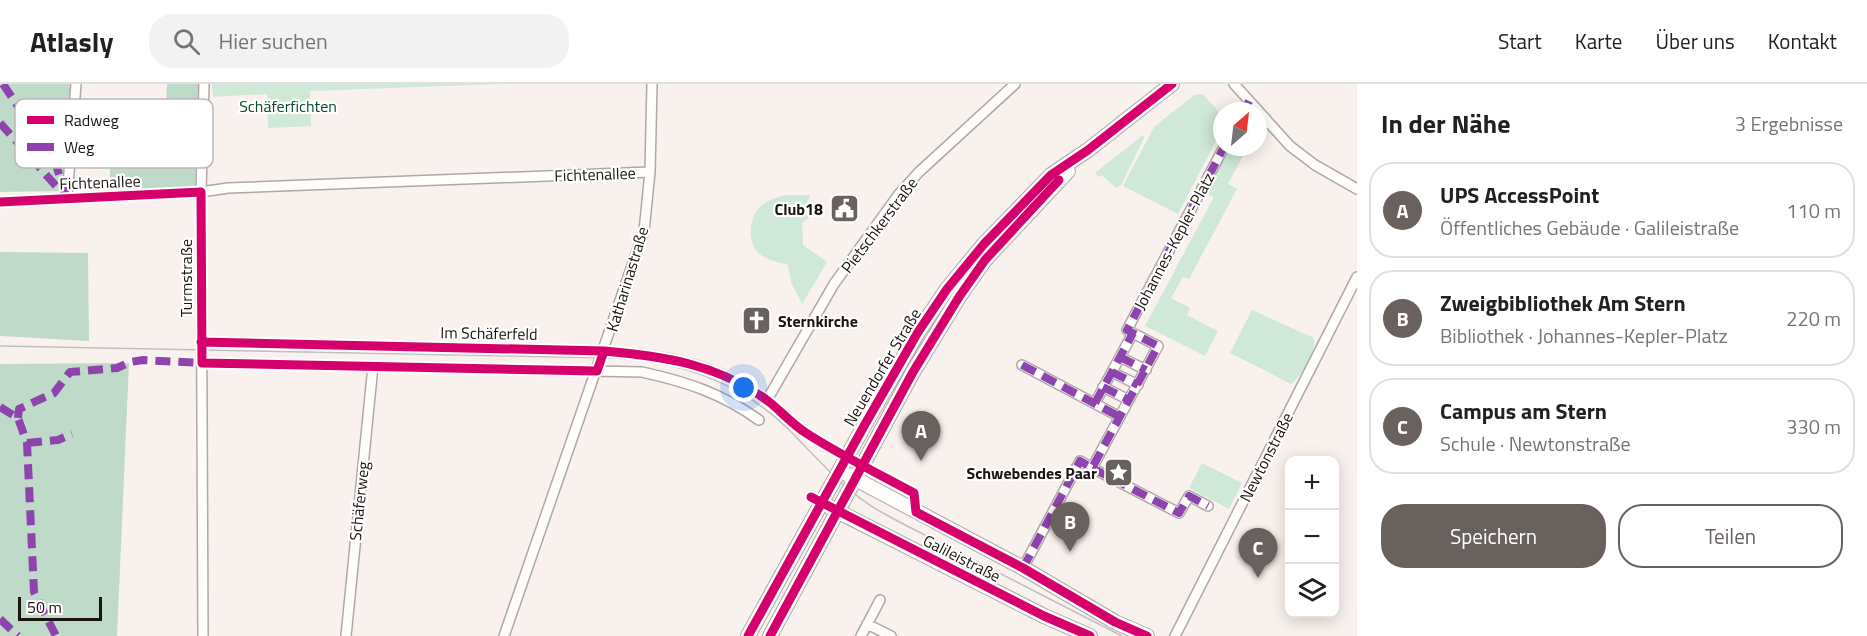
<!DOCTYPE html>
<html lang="de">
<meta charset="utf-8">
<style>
body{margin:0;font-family:"Titillium Web",sans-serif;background:#f2f2f2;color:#202124}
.controls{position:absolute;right:18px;bottom:18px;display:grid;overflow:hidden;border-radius:12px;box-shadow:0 3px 15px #0003}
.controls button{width:54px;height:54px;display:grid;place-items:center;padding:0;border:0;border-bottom:2px solid #e0e0e0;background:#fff;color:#202124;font:30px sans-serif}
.compass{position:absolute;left:1213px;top:18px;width:54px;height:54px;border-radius:50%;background:#fff;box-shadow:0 3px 15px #0003;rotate:28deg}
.scale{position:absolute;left:18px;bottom:15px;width:84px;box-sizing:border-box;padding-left:6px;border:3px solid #1a1411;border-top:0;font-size:16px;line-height:21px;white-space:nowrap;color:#1a1411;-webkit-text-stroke:4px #fff;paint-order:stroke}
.you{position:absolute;left:744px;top:304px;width:21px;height:21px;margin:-15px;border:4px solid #fff;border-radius:50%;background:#1a73e8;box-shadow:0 0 0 9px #1a73e833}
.badge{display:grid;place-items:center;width:39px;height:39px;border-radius:50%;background:#68615e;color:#fff;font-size:20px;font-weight:700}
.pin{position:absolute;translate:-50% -50px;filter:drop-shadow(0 2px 3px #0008)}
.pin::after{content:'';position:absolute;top:32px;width:21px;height:18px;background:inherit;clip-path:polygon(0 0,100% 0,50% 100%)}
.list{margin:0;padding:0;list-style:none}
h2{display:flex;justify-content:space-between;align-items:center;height:78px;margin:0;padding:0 24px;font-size:26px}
h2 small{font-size:20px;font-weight:400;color:#757577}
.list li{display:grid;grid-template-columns:39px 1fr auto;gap:18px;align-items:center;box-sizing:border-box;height:96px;margin:0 12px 12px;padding:0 12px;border:2px solid #e0e0e0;border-radius:24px}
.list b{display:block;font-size:22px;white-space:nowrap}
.list p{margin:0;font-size:20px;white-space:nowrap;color:#757577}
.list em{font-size:20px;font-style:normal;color:#757577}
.actions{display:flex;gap:12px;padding:18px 24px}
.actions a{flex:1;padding:14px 0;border:2px solid #68615e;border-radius:24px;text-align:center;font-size:21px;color:#68615e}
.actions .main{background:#68615e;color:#fff}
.icon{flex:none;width:33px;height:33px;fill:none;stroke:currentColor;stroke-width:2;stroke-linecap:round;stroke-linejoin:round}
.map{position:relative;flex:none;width:1357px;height:552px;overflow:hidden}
header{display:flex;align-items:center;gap:36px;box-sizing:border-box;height:84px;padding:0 30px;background:#fff;border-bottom:2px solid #e0e0e0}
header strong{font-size:28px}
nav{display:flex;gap:33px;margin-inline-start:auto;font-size:21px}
.search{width:420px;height:54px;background:#f2f2f2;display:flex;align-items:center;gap:15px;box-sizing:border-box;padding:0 21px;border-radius:24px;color:#757577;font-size:22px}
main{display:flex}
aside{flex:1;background:#fff}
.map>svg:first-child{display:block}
.green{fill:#cfe8d7}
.forest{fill:#bfdac9}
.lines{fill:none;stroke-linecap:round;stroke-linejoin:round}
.street-casing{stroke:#afa8a5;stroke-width:12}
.secondary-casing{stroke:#afa8a5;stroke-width:16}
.street{stroke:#fefdfc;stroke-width:9}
.secondary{stroke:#fefdfc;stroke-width:14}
.tram{stroke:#c2c0bf;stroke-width:1.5}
.quiet{stroke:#8e44ad;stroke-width:8;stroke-dasharray:15 8;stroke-linecap:butt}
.cycleway-casing{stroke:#fff;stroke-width:13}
.cycleway{stroke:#d6006c;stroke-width:9}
.labels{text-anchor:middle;stroke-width:4.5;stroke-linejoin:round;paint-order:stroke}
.park-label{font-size:16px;fill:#034e33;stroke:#fff}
.street-label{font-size:16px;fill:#1a1411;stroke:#fff}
.poi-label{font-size:16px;font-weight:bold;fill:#1a1411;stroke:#fff;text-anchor:end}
.key{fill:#fff;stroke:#bab8b8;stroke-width:1.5}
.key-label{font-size:16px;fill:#1a1411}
</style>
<header>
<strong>Atlasly</strong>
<div class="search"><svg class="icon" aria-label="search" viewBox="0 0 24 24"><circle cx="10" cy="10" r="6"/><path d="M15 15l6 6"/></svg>Hier suchen</div>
<nav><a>Start</a><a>Karte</a><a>Über uns</a><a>Kontakt</a></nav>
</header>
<main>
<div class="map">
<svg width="1357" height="552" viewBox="0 0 1357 552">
<rect width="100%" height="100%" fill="#f9f1ed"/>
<path class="green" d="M 212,0 L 499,0 L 310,7 L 311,42 L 268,44 L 267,10 L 213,13 Z
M 1201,10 L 1205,12 L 1222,32 L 1222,45 L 1178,130 L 1123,102 L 1154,43 L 1194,11 Z
M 1143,51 L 1144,54 L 1121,101 L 1116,104 L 1102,91 L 1099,93 L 1095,89 Z
M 1229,63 L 1237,63 L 1245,68 L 1228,100 L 1237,105 L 1189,195 L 1183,193 L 1171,214 L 1190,224 L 1187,231 L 1218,247 L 1205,272 L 1145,242 L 1214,113 L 1206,109 Z
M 784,111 L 810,111 L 807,120 L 815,129 L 802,139 L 803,161 L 827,178 L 802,220 L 791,198 L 788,181 C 779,178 769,177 761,171 C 747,161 748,137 759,124 C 764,117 776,114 784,111 Z
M 1252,226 L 1314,254 C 1316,268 1302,292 1291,300 L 1230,269 Z
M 1202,379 L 1242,399 L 1229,425 L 1189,404 Z"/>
<path class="forest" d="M 0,0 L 74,0 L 65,107 L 0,108 Z
M 167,0 L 198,0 L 195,105 L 109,106 L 114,22 L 166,23 Z
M 0,168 L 88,169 L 89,257 L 0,252 Z
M 129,279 L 117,552 L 0,552 L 0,280 Z"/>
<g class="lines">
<defs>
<path id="street" d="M 1234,0 L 1290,62 L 1315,81 L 1357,105
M 67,114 L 76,0
M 0,118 L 201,108 L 228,104 L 650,88
M 201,258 L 604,267 C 650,271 694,275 735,297 C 746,303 756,310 767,316 L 834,200 L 899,110 L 919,88 L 1015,0
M 1120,273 L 1146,286
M 202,279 L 642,288 C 687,298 721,309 759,336
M 1022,281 L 1120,333
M 1112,288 L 1138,301
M 1103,303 L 1129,316
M 1095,319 L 1133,249
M 1092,384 L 1179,429 L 1189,412 L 1208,422
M 1023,484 L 1080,377 L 1092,384 L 1158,262 L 1127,246 L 1224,63
M 867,540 L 891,552
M 203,552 L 201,108 L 204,0
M 346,552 L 373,282
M 504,552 L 644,147 L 650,88 L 652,0
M 861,552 L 880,516
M 1175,552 L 1357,193"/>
<path id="secondary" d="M 848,391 L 1023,484 L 1115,538 L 1147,552
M 831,424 L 1044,532 L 1090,552
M 748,552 L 864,342 L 918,248 L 947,205 L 984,160 L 1051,91 L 1088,66 L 1172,0
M 770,552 L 913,288 L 959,213 L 985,176 L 1068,87"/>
</defs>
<use href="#street" class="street-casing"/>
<use href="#secondary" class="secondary-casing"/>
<use href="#street" class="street"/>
<use href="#secondary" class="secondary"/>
<path class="tram" d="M 0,262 L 611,274 C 675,276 738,297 785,342 C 815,371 840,403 876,425 C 903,441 932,454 960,469 C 1014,497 1068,524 1122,552"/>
<path class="quiet" d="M 3,0 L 55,78 L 67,114
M 1244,27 L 1249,17
M 0,39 L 64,111
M 1120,273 L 1146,286
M 1022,281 L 1120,333
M 1112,288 L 1138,301
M 1103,303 L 1129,316
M 1095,319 L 1133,249
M 0,323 L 18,334 L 27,359 L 34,508 L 56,552
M 18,334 L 19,325 L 54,309 L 70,288 L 117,284 L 130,278 L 143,276 L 202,279
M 27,359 L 58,356 L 72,350
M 1092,384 L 1179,429 L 1189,412 L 1208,422
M 1023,484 L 1080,377 L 1092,384 L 1158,262 L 1127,246 L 1224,63
M 0,535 L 18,552"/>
<defs>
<path id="cycleway" d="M 0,118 L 201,108 L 202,279 L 597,287 L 604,267
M 201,258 L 604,267 C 663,272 718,280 768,317 C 781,327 792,340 806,349 C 840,371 879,390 914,409 L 916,428 L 1023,484 L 1115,538 L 1147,552
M 811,413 L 1044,532 L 1090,552
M 748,552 L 864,342 L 918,248 L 947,205 L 984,160 L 1051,91 L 1088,66 L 1172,0
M 770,552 L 913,288 L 959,213 L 985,176 L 1059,96"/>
</defs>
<use href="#cycleway" class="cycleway-casing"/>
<use href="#cycleway" class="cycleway"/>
</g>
<defs>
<symbol id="civic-square" viewBox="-11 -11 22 22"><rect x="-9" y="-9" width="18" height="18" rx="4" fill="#68615e" stroke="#fff"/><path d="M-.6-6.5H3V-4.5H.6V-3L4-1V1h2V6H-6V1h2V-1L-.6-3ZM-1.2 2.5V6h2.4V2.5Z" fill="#fff"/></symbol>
<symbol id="church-square" viewBox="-11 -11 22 22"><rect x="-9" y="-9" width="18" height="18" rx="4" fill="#68615e" stroke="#fff"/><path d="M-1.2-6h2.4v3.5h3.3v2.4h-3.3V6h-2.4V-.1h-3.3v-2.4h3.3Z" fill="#fff"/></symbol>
<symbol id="sight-square" viewBox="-11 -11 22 22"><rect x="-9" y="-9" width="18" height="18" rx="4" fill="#68615e" stroke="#fff"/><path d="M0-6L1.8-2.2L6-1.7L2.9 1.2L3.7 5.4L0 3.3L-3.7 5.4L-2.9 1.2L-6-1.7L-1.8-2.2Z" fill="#fff"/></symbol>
</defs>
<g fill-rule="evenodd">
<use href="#civic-square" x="828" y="108" width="33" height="33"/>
<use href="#church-square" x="740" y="220" width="33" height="33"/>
<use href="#sight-square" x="1102" y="372" width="33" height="33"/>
</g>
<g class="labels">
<g class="park-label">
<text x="288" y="28">Schäferfichten</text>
</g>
<g class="street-label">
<text transform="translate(595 90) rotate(-2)" y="6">Fichtenallee</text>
<text transform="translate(100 98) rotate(-2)" y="6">Fichtenallee</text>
<text transform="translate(879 141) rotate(-53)" y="6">Pietschkerstraße</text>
<text transform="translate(1174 157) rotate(-62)" y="6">Johannes-Kepler-Platz</text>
<text transform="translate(186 194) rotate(-90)" y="6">Turmstraße</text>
<text transform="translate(627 195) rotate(-73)" y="6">Katharinastraße</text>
<text transform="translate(489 249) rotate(1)" y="6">Im Schäferfeld</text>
<text transform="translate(882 283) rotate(-59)" y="6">Neuendorfer Straße</text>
<text transform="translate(1266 373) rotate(-63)" y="6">Newtonstraße</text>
<text transform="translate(359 417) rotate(-84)" y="6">Schäferweg</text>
<text transform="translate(962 474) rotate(27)" y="6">Galileistraße</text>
</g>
<g class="poi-label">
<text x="823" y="131">Club18</text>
<text x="778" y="243" text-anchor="start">Sternkirche</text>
<text x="1097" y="395">Schwebendes Paar</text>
</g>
</g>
<rect x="15" y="15" width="198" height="69" rx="9" class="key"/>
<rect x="27" y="32" width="27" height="8" fill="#d6006c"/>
<rect x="27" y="59" width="27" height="8" fill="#8e44ad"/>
<g class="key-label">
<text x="64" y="42">Radweg</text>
<text x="64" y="69">Weg</text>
</g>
</svg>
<div class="controls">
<button>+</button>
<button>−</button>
<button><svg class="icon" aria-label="layers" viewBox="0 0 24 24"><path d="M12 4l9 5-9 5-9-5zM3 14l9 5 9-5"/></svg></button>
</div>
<svg class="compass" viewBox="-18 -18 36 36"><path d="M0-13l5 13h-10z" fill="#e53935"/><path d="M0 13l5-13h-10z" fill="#757577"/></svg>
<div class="scale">50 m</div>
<div class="you"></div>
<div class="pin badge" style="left:921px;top:377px">A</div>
<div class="pin badge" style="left:1070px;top:468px">B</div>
<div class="pin badge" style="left:1258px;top:494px">C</div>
</div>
<aside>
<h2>In der Nähe<small>3 Ergebnisse</small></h2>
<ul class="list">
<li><span class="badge">A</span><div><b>UPS AccessPoint</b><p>Öffentliches Gebäude · Galileistraße</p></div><em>110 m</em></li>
<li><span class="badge">B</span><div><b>Zweigbibliothek Am Stern</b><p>Bibliothek · Johannes-Kepler-Platz</p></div><em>220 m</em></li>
<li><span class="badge">C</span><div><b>Campus am Stern</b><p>Schule · Newtonstraße</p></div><em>330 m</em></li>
</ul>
<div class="actions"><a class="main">Speichern</a><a>Teilen</a></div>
</aside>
</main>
